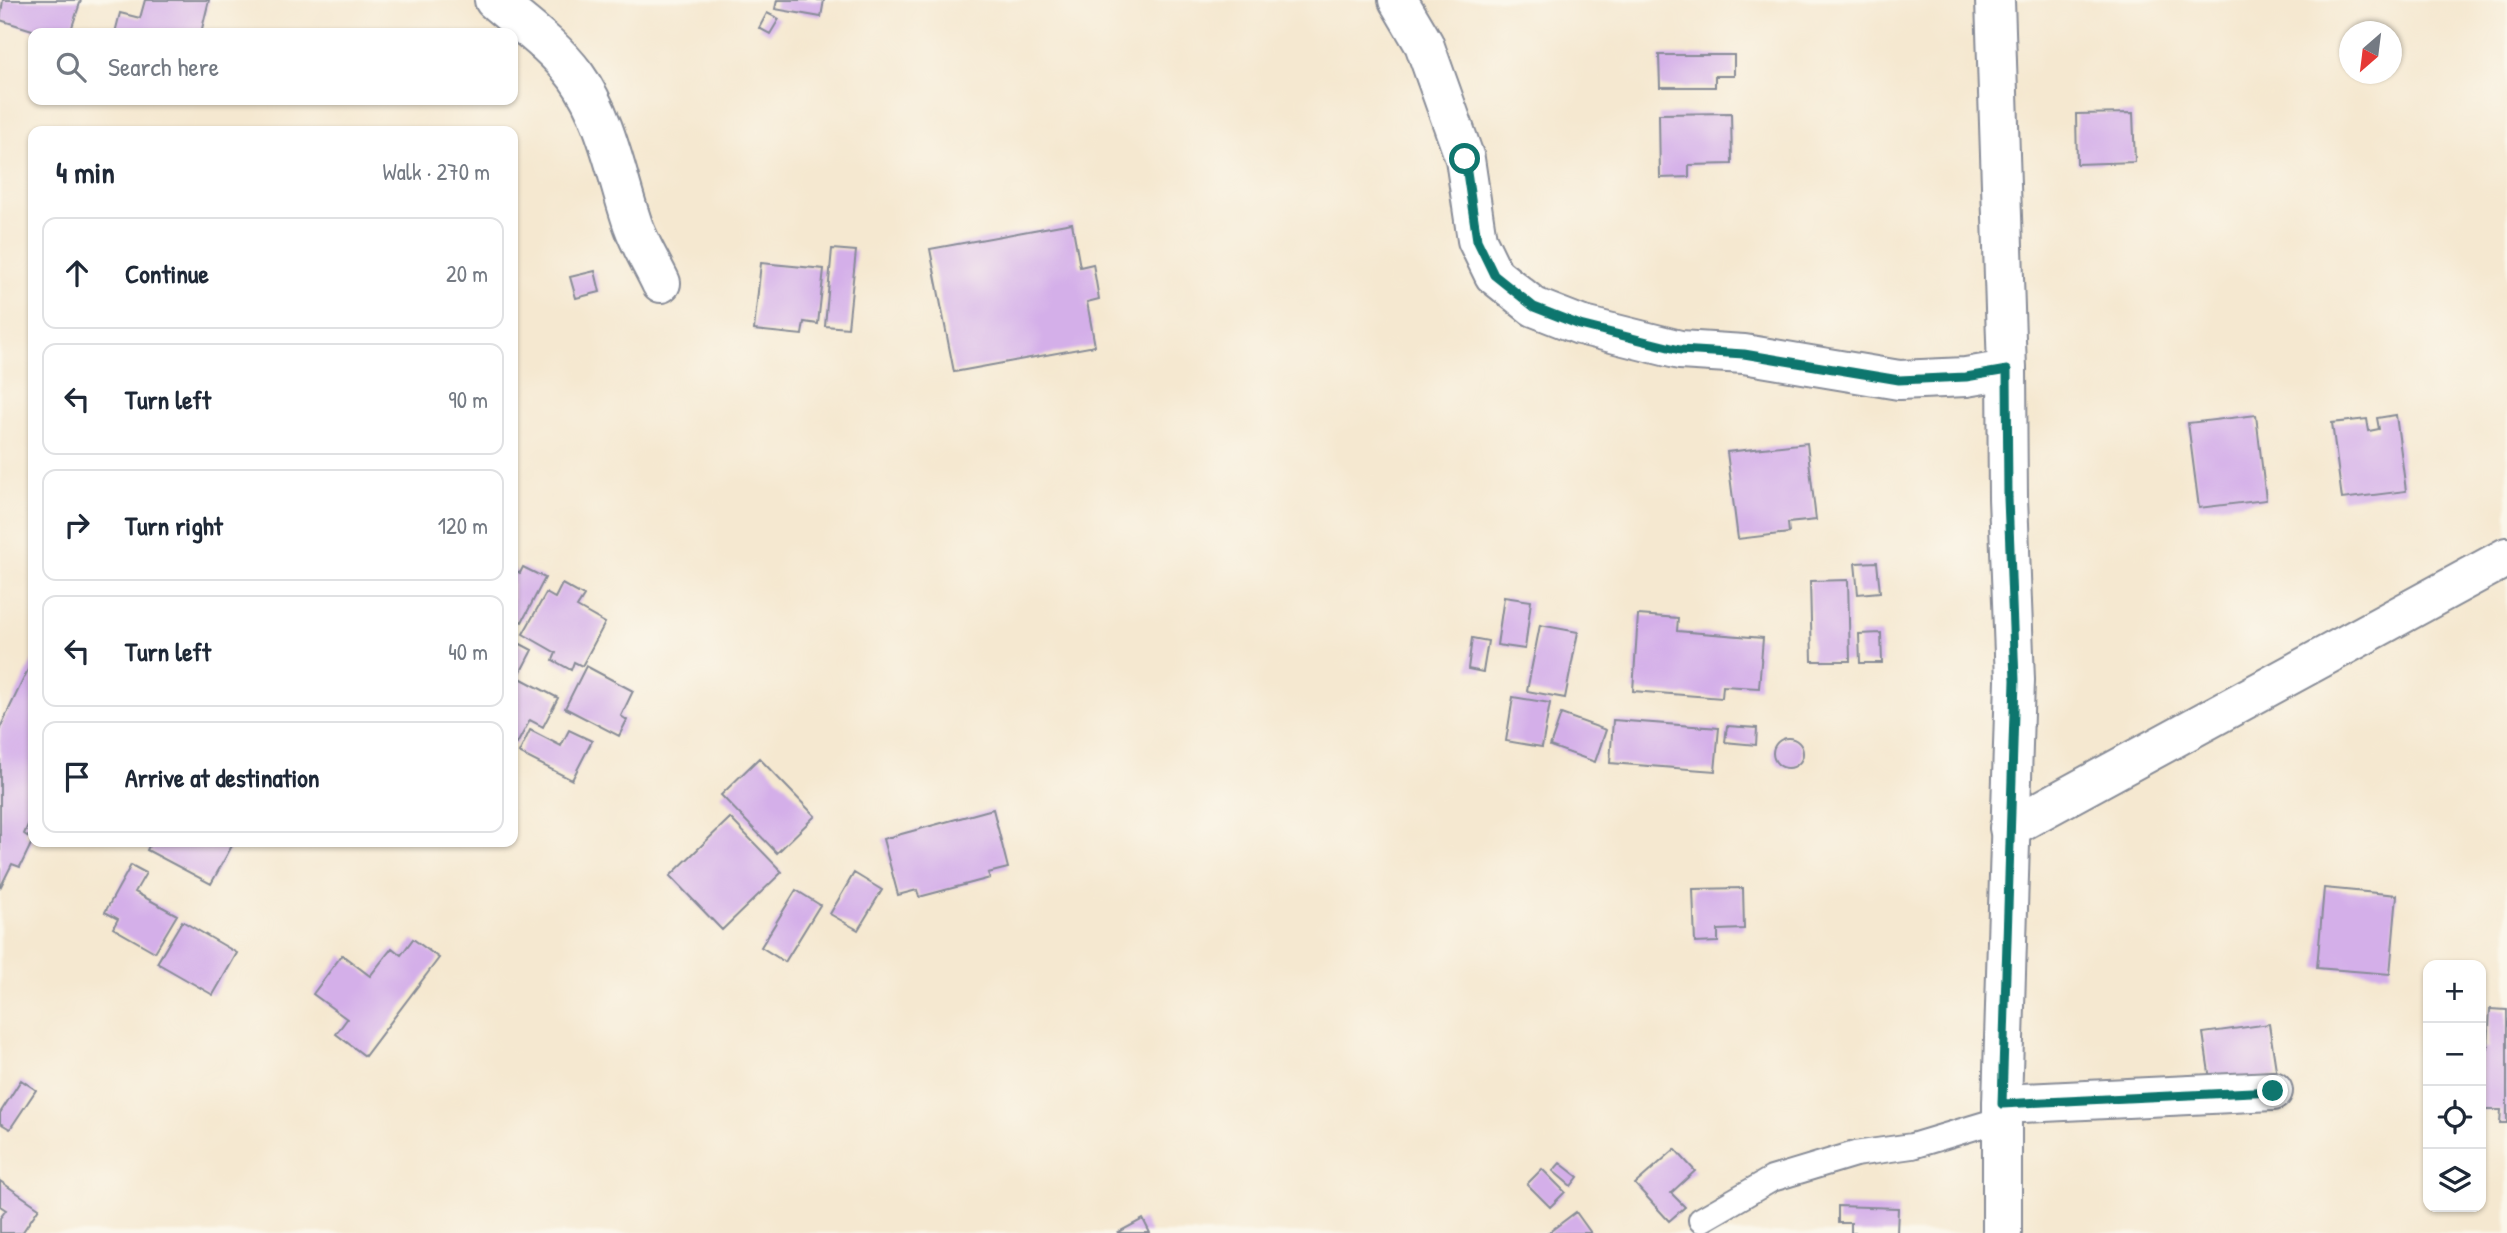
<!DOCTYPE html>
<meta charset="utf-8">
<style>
body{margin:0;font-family:"Patrick Hand",sans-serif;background:#f6f6f7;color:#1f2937}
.controls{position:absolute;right:21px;bottom:21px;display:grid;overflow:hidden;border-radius:14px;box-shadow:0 2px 5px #0004}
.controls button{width:63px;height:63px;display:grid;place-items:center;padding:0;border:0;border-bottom:2px solid #e0e1e3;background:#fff;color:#1f2937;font:35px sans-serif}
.compass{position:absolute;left:2339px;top:21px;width:63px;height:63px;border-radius:50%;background:#fff;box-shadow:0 2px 5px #0004;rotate:208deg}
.stop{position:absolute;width:21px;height:21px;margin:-16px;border:5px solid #0f766e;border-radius:50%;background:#fff}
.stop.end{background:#0f766e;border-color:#fff;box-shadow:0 2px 7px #0008}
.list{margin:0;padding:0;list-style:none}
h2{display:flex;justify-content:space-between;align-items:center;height:91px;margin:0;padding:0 28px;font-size:30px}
h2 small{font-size:23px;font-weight:400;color:#747a83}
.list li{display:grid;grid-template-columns:46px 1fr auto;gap:21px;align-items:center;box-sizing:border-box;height:112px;margin:0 14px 14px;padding:0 14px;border:2px solid #e0e1e3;border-radius:14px}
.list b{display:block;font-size:26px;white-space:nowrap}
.list em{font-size:23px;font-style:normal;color:#747a83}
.icon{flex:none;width:38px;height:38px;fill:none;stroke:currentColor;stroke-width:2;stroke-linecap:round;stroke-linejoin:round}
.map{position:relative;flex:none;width:2507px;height:1233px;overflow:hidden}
.search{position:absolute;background:#fff;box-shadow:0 2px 5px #0004;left:28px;top:28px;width:490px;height:77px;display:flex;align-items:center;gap:18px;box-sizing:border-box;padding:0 24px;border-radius:14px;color:#747a83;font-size:26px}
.panel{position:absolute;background:#fff;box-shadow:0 2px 5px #0004;left:28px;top:126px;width:490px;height:721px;border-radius:14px}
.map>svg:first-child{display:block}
.building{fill:#d4afe9}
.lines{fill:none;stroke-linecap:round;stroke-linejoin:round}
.lane-casing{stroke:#888c97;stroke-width:28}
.street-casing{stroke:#888c97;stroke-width:42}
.secondary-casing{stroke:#888c97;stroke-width:42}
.lane{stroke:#fff;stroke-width:24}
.street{stroke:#fff;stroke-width:38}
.secondary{stroke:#fff;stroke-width:38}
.route{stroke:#0f766e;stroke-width:9}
</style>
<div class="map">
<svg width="2507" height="1233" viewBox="0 0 2507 1233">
<rect width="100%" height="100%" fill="#fbf7ec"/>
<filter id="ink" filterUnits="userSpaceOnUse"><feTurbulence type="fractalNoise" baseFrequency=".0143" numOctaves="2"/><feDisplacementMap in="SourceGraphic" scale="14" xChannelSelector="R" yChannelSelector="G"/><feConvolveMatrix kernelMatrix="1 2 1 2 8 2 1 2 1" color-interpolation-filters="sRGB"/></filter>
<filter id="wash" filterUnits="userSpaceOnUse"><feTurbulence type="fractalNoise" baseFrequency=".00686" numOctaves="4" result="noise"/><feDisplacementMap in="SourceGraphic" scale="28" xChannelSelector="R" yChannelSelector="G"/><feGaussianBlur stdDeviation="1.57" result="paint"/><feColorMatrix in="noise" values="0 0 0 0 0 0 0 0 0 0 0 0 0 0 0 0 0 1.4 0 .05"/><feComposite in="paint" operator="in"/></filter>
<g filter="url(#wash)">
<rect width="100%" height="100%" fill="#f5e8d0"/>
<g id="blocks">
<path class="building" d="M 3,0 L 81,0 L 70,33 L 42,33 L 0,20 Z
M 145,0 L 209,0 L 201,33 L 115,33 L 120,13 L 140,18 Z
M 777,0 L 824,0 L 821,17 L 775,9 Z
M 767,13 L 779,19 L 770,34 L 759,28 Z
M 1659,55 L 1734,55 L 1734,76 L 1715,76 L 1715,87 L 1660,87 Z
M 1731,113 L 1732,164 L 1689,165 L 1689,177 L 1660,178 L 1659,114 Z
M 2133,113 L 2135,162 L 2077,164 L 2076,114 Z
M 1072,223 L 1080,267 L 1093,264 L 1099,299 L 1087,302 L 1095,346 L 954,372 L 930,249 Z
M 832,249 L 856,251 L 848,328 L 825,326 Z
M 761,263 L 824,269 L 818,324 L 804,322 L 802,335 L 754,330 Z
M 595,271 L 600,292 L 576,298 L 570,277 Z
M 2256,415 L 2266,500 L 2199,508 L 2188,423 Z
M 2396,415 L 2406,491 L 2342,499 L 2332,423 L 2367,419 L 2369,431 L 2379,429 L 2377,418 Z
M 1807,443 L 1816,520 L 1788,523 L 1789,533 L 1738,539 L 1727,452 Z
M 1877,562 L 1880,592 L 1858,594 L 1855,563 Z
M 523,567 L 545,578 L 522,622 L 513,618 L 513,569 L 520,573 Z
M 1848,580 L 1850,661 L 1812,661 L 1810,581 Z
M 562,584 L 584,596 L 577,607 L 605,623 L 582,666 L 574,662 L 571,670 L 553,660 L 556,653 L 523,634 L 546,593 L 555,598 Z
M 1504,597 L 1531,601 L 1525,649 L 1497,645 Z
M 1638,615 L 1678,618 L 1677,631 L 1763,638 L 1759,688 L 1723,686 L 1722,698 L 1633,691 Z
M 1540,625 L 1578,632 L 1565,698 L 1527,691 Z
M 1881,633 L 1882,663 L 1860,663 L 1859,634 Z
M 1472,638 L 1488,641 L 1483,672 L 1468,669 Z
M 513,640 L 532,650 L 518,677 L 558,698 L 543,727 L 530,720 L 517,744 L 513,742 Z
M 33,659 L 33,814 L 24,834 L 33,840 L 20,867 L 12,864 L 0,888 L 0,728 Z
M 586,666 L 633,691 L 621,716 L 627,720 L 619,736 L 565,708 Z
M 1513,697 L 1550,703 L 1542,747 L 1506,741 Z
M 1561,714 L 1606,730 L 1595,762 L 1550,746 Z
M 1613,720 L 1719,728 L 1715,771 L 1610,763 Z
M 1727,726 L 1757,728 L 1756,745 L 1725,742 Z
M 530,730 L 561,746 L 569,730 L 592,741 L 572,780 L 519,753 Z
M1773 753a15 15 0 1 1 30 0a15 15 0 1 1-30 0Z
M 759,758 L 815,816 L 777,853 L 721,795 Z
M 993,809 L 1008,868 L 988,873 L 990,878 L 919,897 L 917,890 L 898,895 L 883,839 Z
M 730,818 L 782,872 L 722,930 L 670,876 Z
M 151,842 L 234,842 L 211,884 L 147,850 Z
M 131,865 L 146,873 L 135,892 L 177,915 L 155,952 L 113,928 L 118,919 L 105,912 Z
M 854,873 L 882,890 L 858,930 L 830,914 Z
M 1743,888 L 1744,929 L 1718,930 L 1718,942 L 1695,943 L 1693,889 Z
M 2324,888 L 2397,895 L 2390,974 L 2317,968 Z
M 796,890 L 820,905 L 785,962 L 761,947 Z
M 182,921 L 237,953 L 213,995 L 157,963 Z
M 413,939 L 439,958 L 365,1056 L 336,1034 L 347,1019 L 313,994 L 342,955 L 370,976 L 392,948 L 401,955 Z
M 2490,1009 L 2507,1010 L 2507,1123 L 2500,1123 L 2501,1110 L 2481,1110 L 2481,1047 L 2488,1048 Z
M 2269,1024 L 2277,1076 L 2211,1086 L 2203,1033 Z
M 21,1080 L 36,1090 L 10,1129 L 0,1123 L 0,1113 Z
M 1675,1149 L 1695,1171 L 1671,1193 L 1685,1207 L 1669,1221 L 1635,1184 Z
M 1560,1163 L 1578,1177 L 1571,1186 L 1553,1171 Z
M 1542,1169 L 1565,1192 L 1550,1207 L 1527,1184 Z
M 0,1181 L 39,1208 L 22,1233 L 0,1233 L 0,1218 L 6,1210 L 0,1206 Z
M 1838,1206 L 1898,1208 L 1897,1233 L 1851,1233 L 1851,1223 L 1838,1223 Z
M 1576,1212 L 1591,1233 L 1548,1233 Z
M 1143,1219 L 1150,1233 L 1117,1233 Z"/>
</g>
</g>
<g filter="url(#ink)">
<use href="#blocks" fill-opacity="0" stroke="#888c97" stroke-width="2"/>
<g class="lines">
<defs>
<path id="lane" d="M 1701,1220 L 1772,1179 L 1855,1154 L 1912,1146 L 2002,1119"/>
<path id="street" d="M 494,0 C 522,24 553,45 576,76 C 607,119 616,175 633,225 C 640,245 652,264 661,283
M 1398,0 L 1424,44 L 1465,159 L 1477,240 L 1494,275 L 1534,307 L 1580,325 L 1680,350 L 1744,354 L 1899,380 L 1966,377 L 2007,370
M 2009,828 L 2507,557
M 2002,1104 L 2273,1091"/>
<path id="secondary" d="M 1995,0 L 2007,370 L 2008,498 L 2015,680 L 2002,1104 L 2002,1233"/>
</defs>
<use href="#lane" class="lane-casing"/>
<use href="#street" class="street-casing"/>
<use href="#secondary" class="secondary-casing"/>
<use href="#lane" class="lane"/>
<use href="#street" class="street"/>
<use href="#secondary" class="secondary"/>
</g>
</g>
<g class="lines" filter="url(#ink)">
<path class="route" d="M 1465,159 L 1477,240 L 1494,275 L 1534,307 L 1580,325 L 1680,350 L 1744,354 L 1899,380 L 1966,377 L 2007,370 L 2008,498 L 2015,680 L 2002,1104 L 2273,1091"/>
</g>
</svg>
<div class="controls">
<button>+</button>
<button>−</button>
<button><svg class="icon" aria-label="locate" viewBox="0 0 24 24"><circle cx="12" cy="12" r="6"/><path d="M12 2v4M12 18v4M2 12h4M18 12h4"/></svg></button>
<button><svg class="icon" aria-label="layers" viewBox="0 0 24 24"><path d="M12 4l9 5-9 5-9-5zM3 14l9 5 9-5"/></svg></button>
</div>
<svg class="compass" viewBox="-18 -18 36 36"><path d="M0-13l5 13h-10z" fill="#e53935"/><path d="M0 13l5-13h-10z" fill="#747a83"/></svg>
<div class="stop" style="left:1465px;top:159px"></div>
<div class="stop end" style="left:2273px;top:1091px"></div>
<div class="search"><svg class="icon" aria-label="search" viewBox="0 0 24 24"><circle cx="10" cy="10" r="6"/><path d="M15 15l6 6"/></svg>Search here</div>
<section class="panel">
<h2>4 min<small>Walk · 270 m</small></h2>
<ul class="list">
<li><svg class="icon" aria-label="ahead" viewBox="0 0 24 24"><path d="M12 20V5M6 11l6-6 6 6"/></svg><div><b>Continue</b></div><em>20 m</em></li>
<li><svg class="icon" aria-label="left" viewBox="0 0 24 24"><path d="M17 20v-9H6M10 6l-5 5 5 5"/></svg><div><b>Turn left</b></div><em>90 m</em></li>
<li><svg class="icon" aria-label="right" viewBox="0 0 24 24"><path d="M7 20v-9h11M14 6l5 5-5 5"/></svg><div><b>Turn right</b></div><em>120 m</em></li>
<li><svg class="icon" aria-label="left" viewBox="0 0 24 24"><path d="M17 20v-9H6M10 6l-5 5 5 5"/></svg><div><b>Turn left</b></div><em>40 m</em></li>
<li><svg class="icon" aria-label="arrive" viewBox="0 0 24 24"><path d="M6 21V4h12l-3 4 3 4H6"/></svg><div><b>Arrive at destination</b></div></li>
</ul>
</section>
</div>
